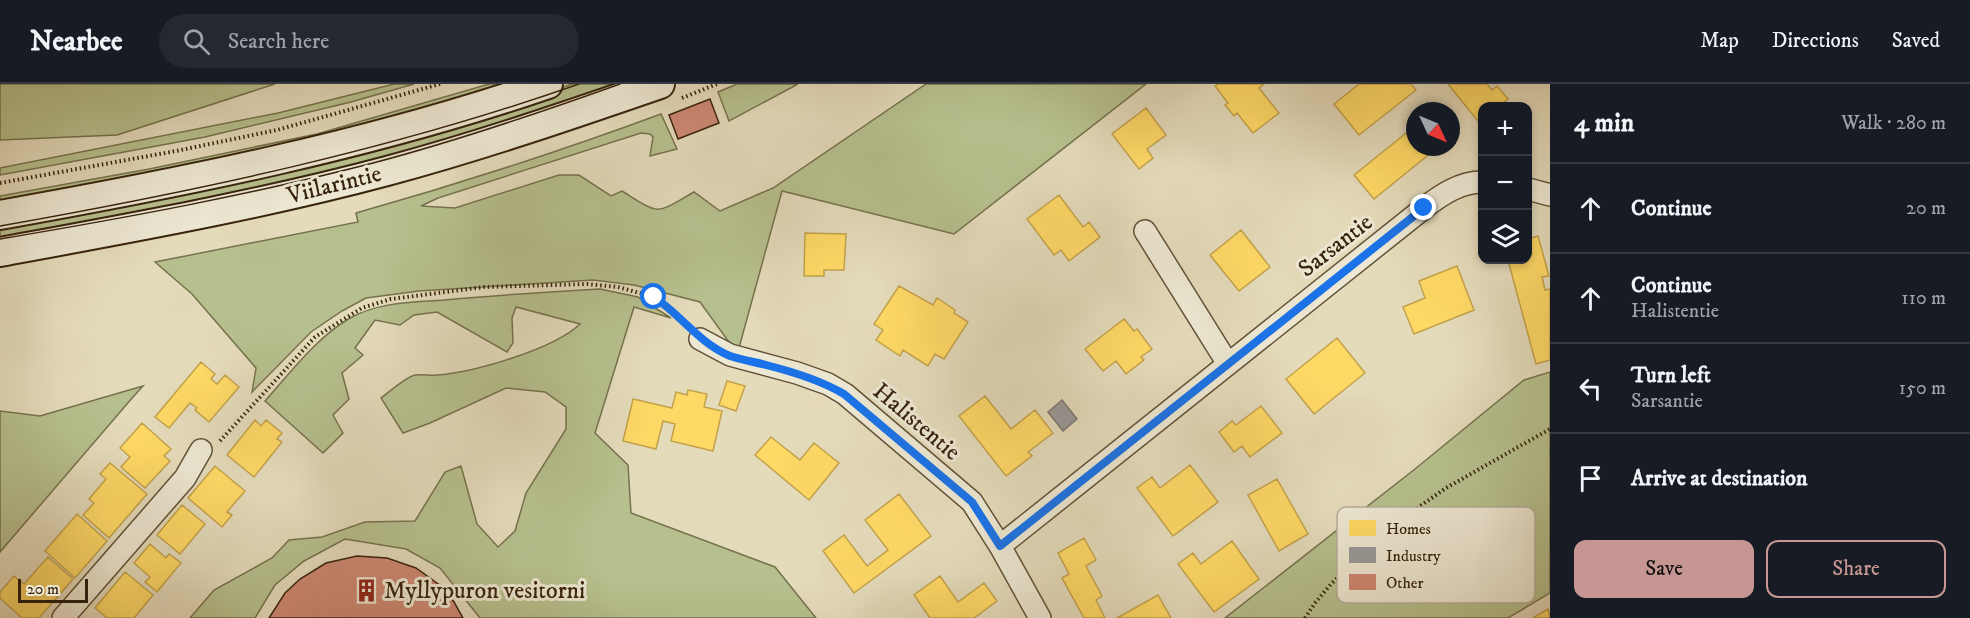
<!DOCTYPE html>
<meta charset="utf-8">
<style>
body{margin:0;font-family:"IM FELL DW Pica",serif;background:#242831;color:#f1f3f6}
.controls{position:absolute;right:18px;top:18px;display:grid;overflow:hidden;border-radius:12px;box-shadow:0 3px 9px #0003}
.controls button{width:54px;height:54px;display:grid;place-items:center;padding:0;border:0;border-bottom:2px solid #363941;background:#171b24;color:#f1f3f6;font:30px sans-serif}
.compass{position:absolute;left:1406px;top:18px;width:54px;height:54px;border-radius:50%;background:#171b24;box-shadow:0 3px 9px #0003;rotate:134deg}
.scale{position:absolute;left:18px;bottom:15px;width:70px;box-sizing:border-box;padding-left:6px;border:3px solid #37230c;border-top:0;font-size:16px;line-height:21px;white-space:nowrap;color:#37230c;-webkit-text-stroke:4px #ede8d3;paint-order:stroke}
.stop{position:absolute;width:18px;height:18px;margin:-14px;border:4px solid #1a73e8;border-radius:50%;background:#fff}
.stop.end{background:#1a73e8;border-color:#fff;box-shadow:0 2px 6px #0008}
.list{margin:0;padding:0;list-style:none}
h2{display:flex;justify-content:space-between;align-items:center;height:78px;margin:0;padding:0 24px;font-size:26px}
h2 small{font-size:20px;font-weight:400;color:#9ea1a6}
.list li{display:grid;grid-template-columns:39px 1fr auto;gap:18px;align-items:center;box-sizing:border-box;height:90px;padding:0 24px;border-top:2px solid #363941}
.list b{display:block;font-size:22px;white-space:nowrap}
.list p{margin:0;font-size:20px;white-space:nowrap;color:#9ea1a6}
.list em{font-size:20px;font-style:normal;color:#9ea1a6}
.actions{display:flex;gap:12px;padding:18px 24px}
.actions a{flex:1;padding:14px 0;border:2px solid #c59692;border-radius:12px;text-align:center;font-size:21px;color:#c59692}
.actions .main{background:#c59692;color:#111}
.icon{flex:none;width:33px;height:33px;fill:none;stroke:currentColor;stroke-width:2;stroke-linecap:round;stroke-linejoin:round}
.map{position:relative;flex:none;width:1550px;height:534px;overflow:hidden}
header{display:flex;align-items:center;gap:36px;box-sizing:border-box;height:84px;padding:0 30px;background:#171b24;border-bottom:2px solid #363941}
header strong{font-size:28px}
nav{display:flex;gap:33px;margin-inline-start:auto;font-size:21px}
.search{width:420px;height:54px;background:#242831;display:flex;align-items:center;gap:15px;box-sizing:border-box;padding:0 21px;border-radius:33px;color:#9ea1a6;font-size:22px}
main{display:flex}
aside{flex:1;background:#171b24}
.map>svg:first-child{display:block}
.green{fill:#b6c08e;stroke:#76724d;stroke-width:1.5}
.homes{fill:#ffd966;stroke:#c3a24b;stroke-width:1.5}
.industry{fill:#999;stroke:#7c766f;stroke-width:1.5}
.building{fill:#cd8873;stroke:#37230c;stroke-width:1.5}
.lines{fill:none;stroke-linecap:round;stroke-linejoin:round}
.minor-casing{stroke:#625138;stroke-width:24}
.secondary-casing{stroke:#37230c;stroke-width:32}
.path{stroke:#37230c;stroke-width:4;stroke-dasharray:1.5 3;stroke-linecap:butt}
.minor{stroke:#ede8d3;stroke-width:21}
.secondary{stroke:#ede8d3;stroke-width:28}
.tram{stroke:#37230c;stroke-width:1.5}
.route{stroke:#1a73e8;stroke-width:8}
.labels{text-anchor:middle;stroke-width:6;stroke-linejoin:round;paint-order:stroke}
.street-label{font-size:24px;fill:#37230c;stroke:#ede8d3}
.poi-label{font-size:24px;fill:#37230c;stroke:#ede8d3;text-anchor:start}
.key{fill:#ede8d3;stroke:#b6ad97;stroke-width:1.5}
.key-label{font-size:16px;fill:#37230c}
</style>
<header>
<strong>Nearbee</strong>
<div class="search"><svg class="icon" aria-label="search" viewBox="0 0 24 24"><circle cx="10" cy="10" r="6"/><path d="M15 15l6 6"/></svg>Search here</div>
<nav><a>Map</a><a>Directions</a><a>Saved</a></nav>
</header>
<main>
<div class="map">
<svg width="1550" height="534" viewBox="0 0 1550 534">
<rect width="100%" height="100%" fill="#e4dbbb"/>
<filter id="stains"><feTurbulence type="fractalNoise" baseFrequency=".00333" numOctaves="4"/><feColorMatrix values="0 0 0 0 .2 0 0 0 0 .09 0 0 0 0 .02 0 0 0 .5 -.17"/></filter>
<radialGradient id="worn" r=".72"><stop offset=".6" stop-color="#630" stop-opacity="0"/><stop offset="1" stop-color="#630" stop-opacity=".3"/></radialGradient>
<path class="green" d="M 0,0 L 275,0 L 117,51 L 0,56 Z
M 394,0 L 414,0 L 351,18 L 205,53 L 0,91 L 0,84 L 278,29 Z
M 489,0 L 523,0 L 412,34 L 0,123 L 0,112 L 149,85 L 317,50 Z
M 572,0 L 641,0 L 489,52 L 0,163 L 0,139 L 525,16 Z
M 737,0 L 798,0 L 729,37 L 718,8 Z
M 926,0 L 1146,0 L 954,150 L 782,107 L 739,264 L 731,261 L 700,218 L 634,201 L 593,196 L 419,207 L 366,214 L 342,227 L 311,248 L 252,308 L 256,284 L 192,210 L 155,178 L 358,138 L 356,129 C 459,100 561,67 661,30 L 677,65 L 650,72 L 653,53 L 650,50 L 641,49 L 438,114 L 421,122 L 455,124 L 559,91 L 579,91 L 611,112 L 622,107 C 661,131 654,131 694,108 L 720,127 L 773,104 Z
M 600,205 L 638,213 L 671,234 L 634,223 L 595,349 L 628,381 L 631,429 L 775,483 L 816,534 L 480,534 L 440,484 L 406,465 L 345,455 L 304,477 L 275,501 L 255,534 L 190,534 L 214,506 L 272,474 L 289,456 L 322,453 L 365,438 L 415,437 L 445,388 L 461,382 L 477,440 L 498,463 L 515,447 L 526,409 L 566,345 L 566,323 L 545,308 L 506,304 L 430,339 L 403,349 L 381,314 C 389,308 406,293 415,291 C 422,290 431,292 438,291 C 475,288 554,265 580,240 L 516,223 L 512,234 L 513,259 L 507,268 L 437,228 L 414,231 L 400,241 L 375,236 L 355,264 L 363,271 L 342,289 L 349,315 L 333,331 L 343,349 L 323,369 L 265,317 C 291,288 316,254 350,234 C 379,218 413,218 444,216 C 496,211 548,208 600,205 Z
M 1550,288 L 1550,509 L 1508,534 L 1225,534 L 1415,385 L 1524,296 Z
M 143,302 L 133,313 L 0,468 L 0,327 L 40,332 Z"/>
<path class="homes" d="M 1218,0 L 1264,0 L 1259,4 L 1279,29 L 1253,49 L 1237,29 L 1234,32 L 1225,21 L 1228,19 L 1215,2 Z
M 1359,0 L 1411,0 L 1416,6 L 1359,51 L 1334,20 Z
M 1448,0 L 1487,0 L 1492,6 L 1497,2 L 1508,15 L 1503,19 L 1506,22 L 1482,22 L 1482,42 Z
M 1146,24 L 1166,51 L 1147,65 L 1153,74 L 1139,85 L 1112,50 Z
M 1415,42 L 1415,63 L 1438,63 L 1374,115 L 1354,91 Z
M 1059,111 L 1083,143 L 1089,138 L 1100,153 L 1069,177 L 1061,166 L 1054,171 L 1027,135 Z
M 1241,146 L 1270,183 L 1239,207 L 1210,171 Z
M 805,149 L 846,150 L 844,186 L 824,186 L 824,192 L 804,192 Z
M 1538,152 L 1549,192 L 1542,193 L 1545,206 L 1550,205 L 1550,276 L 1536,280 L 1508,176 L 1528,176 L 1528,155 Z
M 1457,182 L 1474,226 L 1414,250 L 1403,223 L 1425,214 L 1419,197 Z
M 899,202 L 933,221 L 937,214 L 955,226 L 954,229 L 968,238 L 944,275 L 935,270 L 928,282 L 903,266 L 900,272 L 876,256 L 883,246 L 874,240 Z
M 1124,235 L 1134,247 L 1137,245 L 1152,265 L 1141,273 L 1144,276 L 1126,290 L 1116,277 L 1103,287 L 1085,265 Z
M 1337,254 L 1365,289 L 1314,330 L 1286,295 Z
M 201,278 L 215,290 L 211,295 L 217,300 L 225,291 L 239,303 L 209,338 L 195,326 L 197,324 L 190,319 L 169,344 L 155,333 Z
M 727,297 L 745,302 L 736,327 L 719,321 Z
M 688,306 L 707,310 L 704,323 L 722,327 L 713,367 L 671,357 L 675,340 L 663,337 L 656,365 L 623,357 L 633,315 L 672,324 L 676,308 L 687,311 Z
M 985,312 L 1011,345 L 1035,326 L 1053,349 L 1028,368 L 1032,372 L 1006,392 L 959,332 Z
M 1261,322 L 1282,349 L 1250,373 L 1242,362 L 1234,368 L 1219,348 L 1232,337 L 1236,341 Z
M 255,336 L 261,342 L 266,336 L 282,349 L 277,355 L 282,358 L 254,393 L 227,371 Z
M 142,339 L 171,365 L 164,372 L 170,377 L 145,404 L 121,383 L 130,373 L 120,364 Z
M 771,353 L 800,376 L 814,359 L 839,379 L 809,416 L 755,371 Z
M 110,379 L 147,410 L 109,454 L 83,431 L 94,419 L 89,415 L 106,395 L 100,390 Z
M 1190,381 L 1218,418 L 1173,452 L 1137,404 L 1152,393 L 1160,404 Z
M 215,382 L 245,407 L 227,428 L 232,431 L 222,443 L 188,414 Z
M 1277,395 L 1308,450 L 1279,467 L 1248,411 Z
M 899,410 L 931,452 L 854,509 L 823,467 L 844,451 L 867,482 L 888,466 L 865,436 Z
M 182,421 L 205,440 L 180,470 L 157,451 Z
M 77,430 L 107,457 L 75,494 L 45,467 Z
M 1084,454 L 1096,476 L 1086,482 L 1102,512 L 1096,516 L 1105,534 L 1084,534 L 1062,494 L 1069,490 L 1058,469 Z
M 1232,457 L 1259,495 L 1214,528 L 1178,480 L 1193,469 L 1201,480 Z
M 150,460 L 166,474 L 169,470 L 181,479 L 157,508 L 145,498 L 150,493 L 134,479 Z
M 48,473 L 73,495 L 39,534 L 22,534 L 0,514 L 0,508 L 14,492 L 24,500 Z
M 125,488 L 153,511 L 134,534 L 107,534 L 95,524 Z
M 940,492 L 958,518 L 984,499 L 997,517 L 974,534 L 930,534 L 914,511 Z
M 1158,511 L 1171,534 L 1117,534 Z
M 1548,525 L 1550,534 L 1533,534 Z"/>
<path class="industry" d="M 1062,316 L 1077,335 L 1063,347 L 1048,328 Z"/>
<path class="building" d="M 710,15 L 719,39 L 678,55 L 669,31 Z
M 357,472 L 387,474 L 416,484 L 441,502 L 454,518 L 463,534 L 269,534 L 285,509 L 300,495 L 326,479 Z"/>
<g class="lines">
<defs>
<path id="minor" d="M 1528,105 L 1550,111
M 1145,147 L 1228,280
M 700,255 L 730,271 L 797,289 L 828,300 L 845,310 L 972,418 L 1000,462 L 1040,534
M 1000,462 L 1424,124 C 1441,111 1460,98 1482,98
M 63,534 L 185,394 L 201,366"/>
<path id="secondary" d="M 0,131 C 185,98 370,61 548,0
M 0,168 C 130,144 260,121 387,87 C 480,62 570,31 660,0"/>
</defs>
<use href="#minor" class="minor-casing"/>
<use href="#secondary" class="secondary-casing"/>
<path class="path" d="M 682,14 L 717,0
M 0,99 L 176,67 L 277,46 L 440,0
M 220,357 L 315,253 L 362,224 L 391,215 L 484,203 L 587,200 L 618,203 L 654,213 L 671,224 L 687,241
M 1305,534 L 1315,519 L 1331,500 L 1393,441 L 1446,404 L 1550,345"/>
<use href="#minor" class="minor"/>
<use href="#secondary" class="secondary"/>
<path class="tram" d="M 0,142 C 197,107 391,66 579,0
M 0,155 C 125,134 250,111 373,79 C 457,57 539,29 620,0"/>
</g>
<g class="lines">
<path class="route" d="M 654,213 C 681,231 699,259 730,272 C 742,276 755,278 766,281 C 794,288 820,296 844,310 L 972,418 L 1000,462 L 1424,124"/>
</g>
<defs>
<symbol id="building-bare" viewBox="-9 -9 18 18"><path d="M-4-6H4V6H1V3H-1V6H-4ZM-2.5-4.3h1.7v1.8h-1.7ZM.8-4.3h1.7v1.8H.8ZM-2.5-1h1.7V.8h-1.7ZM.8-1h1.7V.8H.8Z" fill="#8f2418" stroke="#ede8d3" stroke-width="2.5" paint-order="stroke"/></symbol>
</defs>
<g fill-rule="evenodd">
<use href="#building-bare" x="350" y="490" width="33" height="33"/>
</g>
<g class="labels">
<g class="street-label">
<text transform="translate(334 100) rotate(-14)" y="8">Viilarintie</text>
<text transform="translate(1335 161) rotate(-38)" y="8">Sarsantie</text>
<text transform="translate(917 337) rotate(40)" y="8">Halistentie</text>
</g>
<g class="poi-label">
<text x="384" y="514">Myllypuron vesitorni</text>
</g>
</g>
<rect x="1337" y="423" width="198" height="96" rx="9" class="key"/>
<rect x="1349" y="436" width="27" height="16" fill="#ffd966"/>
<rect x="1349" y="463" width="27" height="16" fill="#999"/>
<rect x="1349" y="490" width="27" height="16" fill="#cd8873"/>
<g class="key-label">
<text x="1386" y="450">Homes</text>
<text x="1386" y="477">Industry</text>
<text x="1386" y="504">Other</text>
</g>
<rect width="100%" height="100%" filter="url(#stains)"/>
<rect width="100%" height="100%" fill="url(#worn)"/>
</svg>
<div class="controls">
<button>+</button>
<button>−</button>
<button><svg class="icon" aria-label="layers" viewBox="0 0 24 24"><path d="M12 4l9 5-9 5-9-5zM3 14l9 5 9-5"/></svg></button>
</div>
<svg class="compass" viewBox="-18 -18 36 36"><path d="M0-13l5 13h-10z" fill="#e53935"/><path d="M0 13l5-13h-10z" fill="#9ea1a6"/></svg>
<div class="scale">20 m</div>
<div class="stop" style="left:654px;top:213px"></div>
<div class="stop end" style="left:1424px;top:124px"></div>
</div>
<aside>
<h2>4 min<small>Walk · 280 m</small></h2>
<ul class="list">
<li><svg class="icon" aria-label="ahead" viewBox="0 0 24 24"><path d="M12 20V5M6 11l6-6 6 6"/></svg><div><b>Continue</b></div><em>20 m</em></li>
<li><svg class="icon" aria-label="ahead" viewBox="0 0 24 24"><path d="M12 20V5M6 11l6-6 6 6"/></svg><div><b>Continue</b><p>Halistentie</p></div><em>110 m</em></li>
<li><svg class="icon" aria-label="left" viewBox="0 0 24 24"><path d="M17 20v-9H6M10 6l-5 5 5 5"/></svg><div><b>Turn left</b><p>Sarsantie</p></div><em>150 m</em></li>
<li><svg class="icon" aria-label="arrive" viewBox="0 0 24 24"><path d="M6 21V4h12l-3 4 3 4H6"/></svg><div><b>Arrive at destination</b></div></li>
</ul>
<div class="actions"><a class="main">Save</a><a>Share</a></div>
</aside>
</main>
